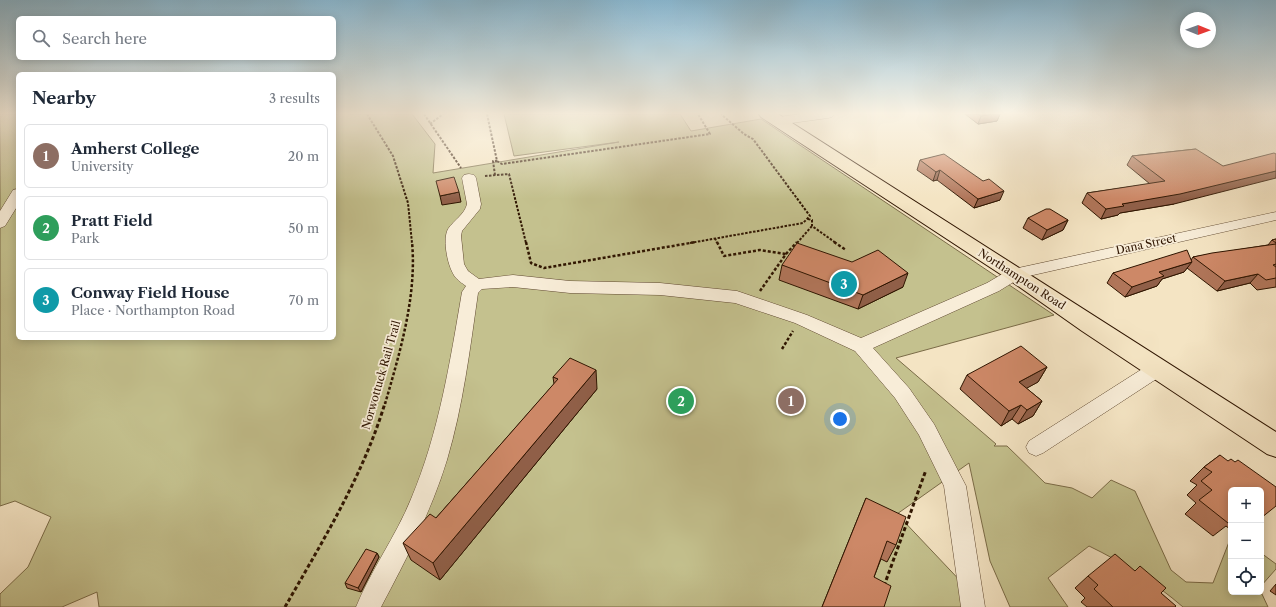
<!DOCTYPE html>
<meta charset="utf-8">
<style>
body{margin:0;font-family:"Libre Caslon Text",serif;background:#f6f6f7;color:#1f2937}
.controls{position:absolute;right:12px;bottom:12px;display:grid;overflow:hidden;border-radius:6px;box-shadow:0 2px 10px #0003}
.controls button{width:36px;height:36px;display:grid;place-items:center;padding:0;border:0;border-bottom:1px solid #e0e1e3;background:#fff;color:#1f2937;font:20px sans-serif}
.compass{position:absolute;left:1180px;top:12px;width:36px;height:36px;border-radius:50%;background:#fff;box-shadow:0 2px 10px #0003;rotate:91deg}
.you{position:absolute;left:840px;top:419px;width:14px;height:14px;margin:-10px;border:3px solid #fff;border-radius:50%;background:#1a73e8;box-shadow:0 0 0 6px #1a73e833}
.badge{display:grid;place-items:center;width:26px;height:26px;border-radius:50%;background:#111827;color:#fff;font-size:13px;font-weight:700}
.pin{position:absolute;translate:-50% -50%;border:2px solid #fff;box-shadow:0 1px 4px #0006}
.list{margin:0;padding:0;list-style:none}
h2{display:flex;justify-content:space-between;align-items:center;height:52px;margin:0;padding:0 16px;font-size:17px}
h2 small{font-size:13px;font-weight:400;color:#747a83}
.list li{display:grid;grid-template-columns:26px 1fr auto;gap:12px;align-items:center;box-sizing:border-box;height:64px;margin:0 8px 8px;padding:0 8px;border:1px solid #e0e1e3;border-radius:6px}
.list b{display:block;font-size:15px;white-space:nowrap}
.list p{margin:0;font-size:13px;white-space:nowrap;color:#747a83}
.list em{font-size:13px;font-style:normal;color:#747a83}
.icon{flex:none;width:22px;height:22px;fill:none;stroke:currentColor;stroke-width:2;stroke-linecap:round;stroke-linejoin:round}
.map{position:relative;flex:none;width:1276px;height:607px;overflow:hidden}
.search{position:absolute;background:#fff;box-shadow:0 2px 10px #0003;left:16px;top:16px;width:320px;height:44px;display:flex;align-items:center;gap:10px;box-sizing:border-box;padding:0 14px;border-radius:6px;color:#747a83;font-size:15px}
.panel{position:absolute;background:#fff;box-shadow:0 2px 10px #0003;left:16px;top:72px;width:320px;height:268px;border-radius:6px}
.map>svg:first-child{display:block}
.green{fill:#c4c18e;stroke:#7a6b47}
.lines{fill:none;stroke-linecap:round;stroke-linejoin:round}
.minor-casing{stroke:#604931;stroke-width:1}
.highway-casing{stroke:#2f1500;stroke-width:2}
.path-far2{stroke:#2f1500;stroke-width:2;stroke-dasharray:2.5 1.5;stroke-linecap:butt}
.path-far1{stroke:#2f1500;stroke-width:2.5;stroke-dasharray:3 2;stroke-linecap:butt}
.path{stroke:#2f1500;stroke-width:3;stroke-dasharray:4 2.5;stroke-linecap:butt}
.minor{fill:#f8edd8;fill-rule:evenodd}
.highway{fill:#f4e4c3;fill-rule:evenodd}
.wall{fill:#b07559;stroke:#2f1500}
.shaded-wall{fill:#905f48;stroke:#2f1500}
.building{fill:#cd8867;stroke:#2f1500}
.labels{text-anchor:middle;stroke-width:3.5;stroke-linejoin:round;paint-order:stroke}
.street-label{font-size:11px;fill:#2f1500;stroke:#f8edd8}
</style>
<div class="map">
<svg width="1276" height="607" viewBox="0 0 1276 607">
<rect width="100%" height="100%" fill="#f4e4c3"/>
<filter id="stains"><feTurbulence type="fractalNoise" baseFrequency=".005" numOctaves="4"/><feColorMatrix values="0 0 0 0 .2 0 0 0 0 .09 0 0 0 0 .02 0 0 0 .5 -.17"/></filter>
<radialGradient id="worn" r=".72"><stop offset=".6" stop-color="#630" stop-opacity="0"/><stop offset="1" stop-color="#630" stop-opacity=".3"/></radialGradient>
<path class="green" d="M 0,114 L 18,114 L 18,338 L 334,338 L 334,114 L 412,114 L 435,144 L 433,173 L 619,142 L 514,156 L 504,114 L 680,114 L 691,131 L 761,119 L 1054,315 L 896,358 L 996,444 L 994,446 L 1007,446 L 1045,483 L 1072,488 L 1092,498 L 1111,480 L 1135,491 L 1171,570 L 1186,582 L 1213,583 L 1229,542 L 1231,543 L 1231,592 L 1261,592 L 1268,607 L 1183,607 C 1154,582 1124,563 1089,546 L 1048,578 L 1068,607 L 1010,607 L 990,561 L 969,463 L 897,514 L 985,607 L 99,607 L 97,592 L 62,607 L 0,607 L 0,594 L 28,567 L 51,517 L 15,501 L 0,506 Z
M 1261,553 L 1276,564 L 1276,569 L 1261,586 Z"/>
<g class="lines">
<defs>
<path id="minor" d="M 800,114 L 834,114 L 832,117 L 828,118 L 777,125 L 773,124 L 771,121 L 773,118 Z
M 469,174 L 474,175 L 476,178 L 481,204 L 480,209 L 462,231 L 461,236 L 464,264 L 468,271 L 479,279 L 513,275 L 570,281 L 660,283 L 737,291 L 807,315 L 861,338 L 987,283 L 1009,270 L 1276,212 L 1276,220 L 1020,278 L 999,291 L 873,348 L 909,388 L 934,424 L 966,486 L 985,607 L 961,607 L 944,486 L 919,435 L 895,398 L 855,351 L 795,323 L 735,303 L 660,295 L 570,293 L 513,287 L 482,289 L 478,293 C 470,349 463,406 447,460 C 431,512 406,560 381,607 L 356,607 C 371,570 396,536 411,499 C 439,433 450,362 462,292 L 466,286 C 463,284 459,281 456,278 C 448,269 442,240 448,229 C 454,220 465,214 467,204 L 462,178 L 464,175 Z
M 18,189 L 18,205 L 5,226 L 0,228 L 0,211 L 13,190 Z
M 1157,362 L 1164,364 L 1166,369 L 1164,374 L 1043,453 L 1036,456 L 1029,453 L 1026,447 L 1029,441 L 1150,364 Z"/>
<path id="highway" d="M 759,114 L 778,114 L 1276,432 L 1276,457 L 1267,454 L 1082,331 L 1008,279 L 761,117 Z"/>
</defs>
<use href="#minor" class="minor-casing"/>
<use href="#highway" class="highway-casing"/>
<path class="path-far2" d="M 367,114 L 393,156 L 408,203 L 412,243
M 424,114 L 461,168
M 487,114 L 497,161 L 502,164 L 710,134 L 698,114
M 430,124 L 443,114
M 495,175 L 493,161 L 497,161
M 485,176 L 509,174 L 526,243
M 808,219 L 812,220 L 812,226 L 836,243
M 715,238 L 717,243
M 690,243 L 803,223 L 810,216 L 753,139 L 744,134 L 721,114
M 797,243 L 812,226"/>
<path class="path-far1" d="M 526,242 L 531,263 L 544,268 L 696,242
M 717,242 L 724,256 L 760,250 L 786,254
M 834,242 L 846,250
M 760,291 L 786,254 L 797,242
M 782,349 L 793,331
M 385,404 C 400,352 417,296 412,242"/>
<path class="path" d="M 884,586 L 926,470
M 285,607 C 322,542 363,476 385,403"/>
<use href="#minor" class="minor"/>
<use href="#highway" class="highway"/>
</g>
<path class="wall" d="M 965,114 L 1000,114 L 997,121 L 978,124 Z
M 1196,149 L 1174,204 L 1120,213 L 1118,215 L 1101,219 L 1082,203 L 1087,193 L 1150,184 L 1127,165 L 1132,156 Z
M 920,160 L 983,181 L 1000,200 L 974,208 L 937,180 L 933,181 L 917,170 Z
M 1028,218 L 1068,220 L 1063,230 L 1042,240 L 1023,228 Z
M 1276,239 L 1276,287 L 1257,290 L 1250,283 L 1217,291 L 1187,268 L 1184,272 L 1162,279 L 1157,286 L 1125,297 L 1107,283 L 1113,273 L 1191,260 L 1193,257 L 1268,245 L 1272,240 Z
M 782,265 L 903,287 L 858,309 L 779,280 Z
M 1047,367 L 1038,382 L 1026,388 L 1042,401 L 1033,416 L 1018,424 L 1012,419 L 1001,426 L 960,389 L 967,375 Z
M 553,377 L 597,389 L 440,580 L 411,560 L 403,543 L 436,518 L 554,384 Z
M 1220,455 L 1231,490 L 1231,530 L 1226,526 L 1213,536 L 1185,514 L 1196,503 L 1187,495 L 1197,485 L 1190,481 L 1204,467 Z
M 866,498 L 896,545 L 887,562 L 881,559 L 874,577 L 884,607 L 822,607 Z
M 377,553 L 379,557 L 361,592 L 347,588 L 345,583 Z
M 1088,576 L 1161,593 L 1175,607 L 1087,607 L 1081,602 L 1085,598 L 1075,588 Z
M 1276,584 L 1276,595 L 1270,591 Z"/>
<path class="shaded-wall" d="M 993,114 L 1000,114 L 997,121 L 978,124 L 981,116 Z
M 940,170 L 937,180 L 933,181 L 936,172 Z
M 1276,171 L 1276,178 L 1174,204 L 1120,213 L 1118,215 L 1101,219 L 1106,209 L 1122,204 Z
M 1004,191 L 1000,200 L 974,208 L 978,199 Z
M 459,192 L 461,202 L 442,205 L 440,196 Z
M 1068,220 L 1063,230 L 1042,240 L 1047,230 Z
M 1192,262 L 1184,272 L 1162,279 L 1157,286 L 1125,297 L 1132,287 L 1159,272 Z
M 908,273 L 903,287 L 858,309 L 863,295 Z
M 1258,274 L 1250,283 L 1217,291 L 1225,281 Z
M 1047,367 L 1038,382 L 1011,397 L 1019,382 Z
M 596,370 L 597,389 L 440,580 L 433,563 Z
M 1042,401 L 1033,416 L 1018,424 L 1027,410 Z
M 1021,405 L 1012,419 L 1001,426 L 1009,411 Z
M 377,553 L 379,557 L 361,592 L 358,588 Z"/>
<path class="building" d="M 978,114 L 993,114 L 981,116 Z
M 1196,149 L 1223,166 L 1274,153 L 1276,154 L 1276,171 L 1180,194 L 1122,204 L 1124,206 L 1106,209 L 1087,193 L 1165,181 L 1132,156 Z
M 944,154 L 983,181 L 989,179 L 1004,191 L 978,199 L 940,170 L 936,172 L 920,160 Z
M 454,177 L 459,192 L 440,196 L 436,181 Z
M 1046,209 L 1050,209 L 1068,220 L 1047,230 L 1028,218 Z
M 1276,239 L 1276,243 L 1272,240 Z
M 797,243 L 852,262 L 878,250 L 908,273 L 863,295 L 782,265 Z
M 1276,244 L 1276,264 L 1273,265 L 1276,267 L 1276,278 L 1266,280 L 1258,274 L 1225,281 L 1193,257 L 1212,253 Z
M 1187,250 L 1192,262 L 1159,272 L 1164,276 L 1132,287 L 1113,273 Z
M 1021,346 L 1047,367 L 1019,382 L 1042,401 L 1027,410 L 1021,405 L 1009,411 L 967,375 Z
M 570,358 L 596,370 L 433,563 L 403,543 L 430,514 L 436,518 L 558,379 L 553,377 Z
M 1220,455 L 1228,461 L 1231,459 L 1235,462 L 1238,460 L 1276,487 L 1276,506 L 1261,518 L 1261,490 L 1231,490 L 1231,521 L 1228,523 L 1199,500 L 1212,490 L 1201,481 L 1212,472 L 1204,467 Z
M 866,498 L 906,517 L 896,545 L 887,541 L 874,577 L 891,586 L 884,607 L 822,607 Z
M 366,549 L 377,553 L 358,588 L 345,583 Z
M 1115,554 L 1135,571 L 1140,566 L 1166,588 L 1161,593 L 1176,606 L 1175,607 L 1113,607 L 1094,589 L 1098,585 L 1088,576 Z"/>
<linearGradient id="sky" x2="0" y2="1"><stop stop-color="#89b8d2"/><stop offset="0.57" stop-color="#faf3e4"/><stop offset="1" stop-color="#faf3e4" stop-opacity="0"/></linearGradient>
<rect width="1276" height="199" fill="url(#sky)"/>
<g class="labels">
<g class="street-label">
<text transform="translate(1146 244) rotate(-12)" y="4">Dana Street</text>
<text transform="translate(1022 279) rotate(33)" y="4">Northampton Road</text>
<text transform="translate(381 375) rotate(-74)" y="4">Norwottuck Rail Trail</text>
</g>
</g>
<rect width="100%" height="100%" filter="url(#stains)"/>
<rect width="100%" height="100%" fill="url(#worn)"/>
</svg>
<div class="controls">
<button>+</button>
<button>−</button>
<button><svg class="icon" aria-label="locate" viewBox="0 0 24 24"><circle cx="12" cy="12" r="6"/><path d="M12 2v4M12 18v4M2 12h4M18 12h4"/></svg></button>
</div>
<svg class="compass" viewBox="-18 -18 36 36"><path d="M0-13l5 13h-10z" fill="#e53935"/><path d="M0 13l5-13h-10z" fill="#747a83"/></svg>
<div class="you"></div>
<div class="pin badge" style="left:791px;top:401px;background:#8d6e63">1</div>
<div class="pin badge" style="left:681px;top:401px;background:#2e9e5b">2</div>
<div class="pin badge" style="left:844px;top:284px;background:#0f9aa8">3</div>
<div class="search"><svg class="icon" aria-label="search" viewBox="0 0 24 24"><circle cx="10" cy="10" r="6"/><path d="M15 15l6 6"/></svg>Search here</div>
<section class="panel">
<h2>Nearby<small>3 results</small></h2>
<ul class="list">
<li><span class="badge" style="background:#8d6e63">1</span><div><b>Amherst College</b><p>University</p></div><em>20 m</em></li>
<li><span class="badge" style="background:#2e9e5b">2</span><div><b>Pratt Field</b><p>Park</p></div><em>50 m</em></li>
<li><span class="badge" style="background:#0f9aa8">3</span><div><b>Conway Field House</b><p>Place · Northampton Road</p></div><em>70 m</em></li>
</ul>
</section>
</div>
